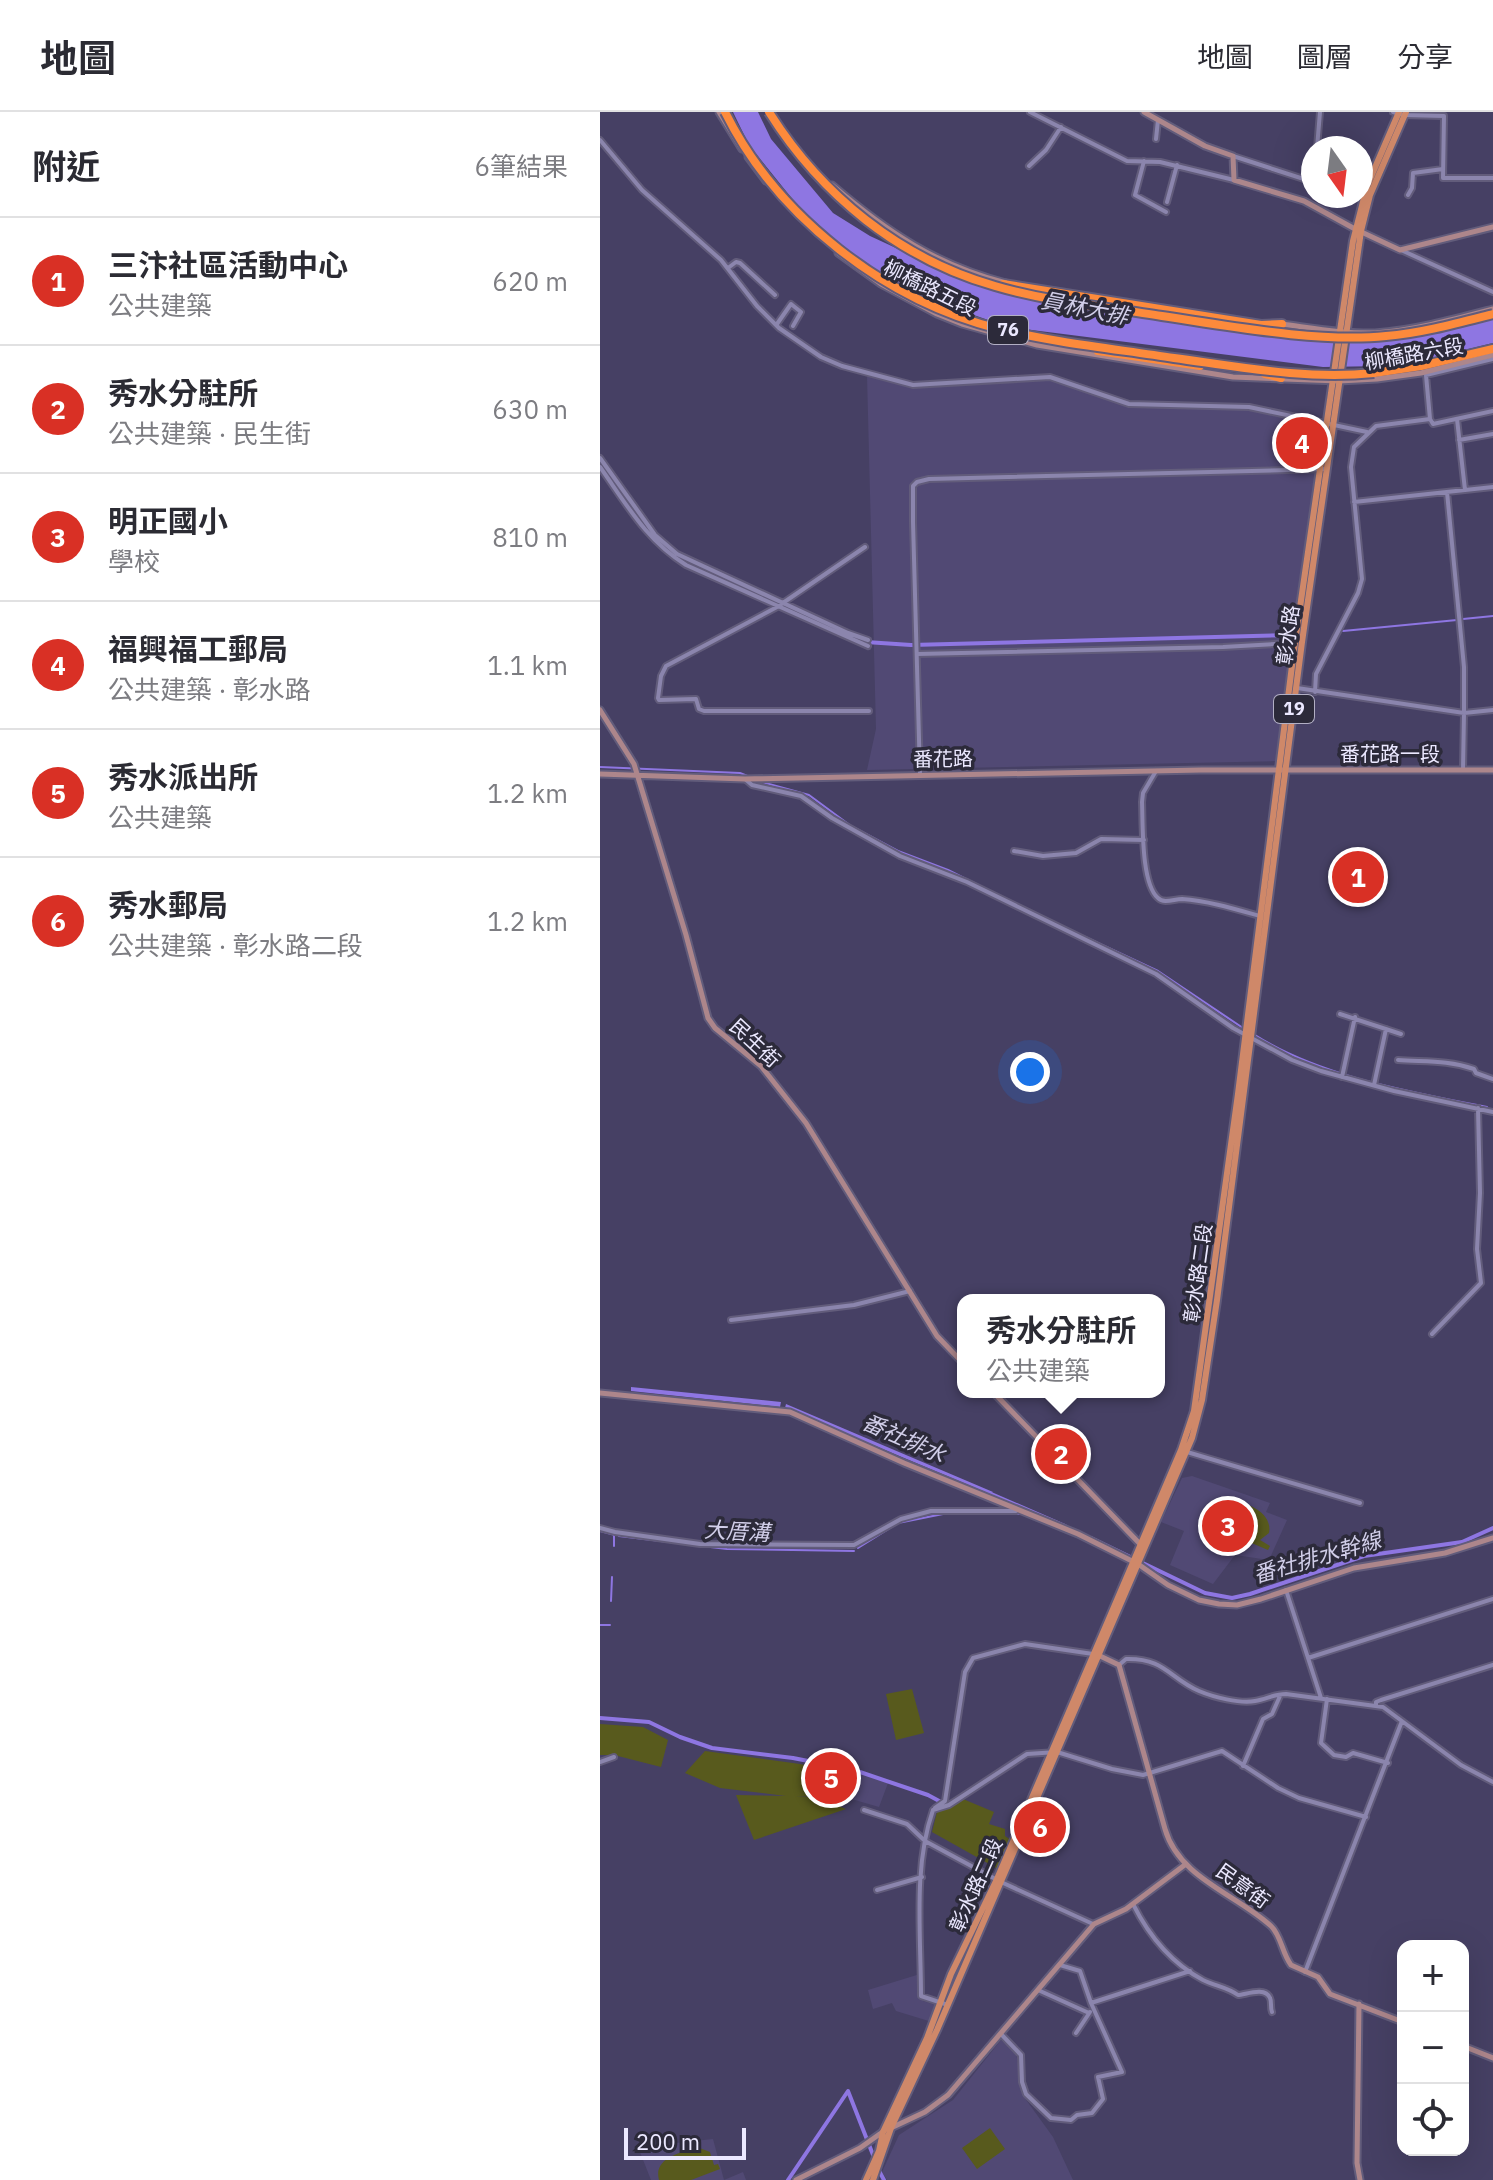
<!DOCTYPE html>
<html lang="zh-TW">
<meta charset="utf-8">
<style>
body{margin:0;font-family:"IBM Plex Sans","Noto Sans TC",sans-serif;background:#f7f7f7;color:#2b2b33}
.controls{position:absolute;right:24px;bottom:24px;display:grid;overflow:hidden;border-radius:16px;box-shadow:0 8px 32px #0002}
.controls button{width:72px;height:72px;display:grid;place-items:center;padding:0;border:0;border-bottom:2px solid #e1e1e2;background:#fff;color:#2b2b33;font:40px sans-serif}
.compass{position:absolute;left:701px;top:24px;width:72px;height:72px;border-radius:50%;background:#fff;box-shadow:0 8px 32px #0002;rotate:166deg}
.scale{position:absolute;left:24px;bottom:20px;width:122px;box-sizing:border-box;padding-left:8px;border:4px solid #ebe8ff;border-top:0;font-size:22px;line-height:28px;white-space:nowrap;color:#ebe8ff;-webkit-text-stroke:6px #2c2a3a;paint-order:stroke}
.you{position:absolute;left:430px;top:960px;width:28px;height:28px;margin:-20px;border:6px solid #fff;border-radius:50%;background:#1a73e8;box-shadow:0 0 0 12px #1a73e833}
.badge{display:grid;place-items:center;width:52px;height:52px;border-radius:50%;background:#d93025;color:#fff;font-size:26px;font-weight:700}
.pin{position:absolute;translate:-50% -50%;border:4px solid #fff;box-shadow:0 2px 8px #0006}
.popup{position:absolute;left:357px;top:1182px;width:208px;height:104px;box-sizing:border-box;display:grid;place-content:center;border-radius:16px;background:#fff;filter:drop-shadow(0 2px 6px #0005);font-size:26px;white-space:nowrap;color:#7c7c81}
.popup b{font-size:30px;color:#2b2b33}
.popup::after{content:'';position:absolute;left:50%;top:100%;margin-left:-16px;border:16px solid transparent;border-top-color:#fff}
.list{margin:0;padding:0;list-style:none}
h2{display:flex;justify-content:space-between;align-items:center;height:104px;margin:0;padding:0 32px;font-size:34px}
h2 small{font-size:26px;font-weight:400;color:#7c7c81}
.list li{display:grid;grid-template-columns:52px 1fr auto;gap:24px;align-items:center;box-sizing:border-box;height:128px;padding:0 32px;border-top:2px solid #e1e1e2}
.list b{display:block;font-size:30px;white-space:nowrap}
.list p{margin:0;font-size:26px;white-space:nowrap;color:#7c7c81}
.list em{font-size:26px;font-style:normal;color:#7c7c81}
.icon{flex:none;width:44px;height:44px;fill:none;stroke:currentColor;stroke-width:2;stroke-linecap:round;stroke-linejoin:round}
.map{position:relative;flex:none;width:893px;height:2068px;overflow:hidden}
header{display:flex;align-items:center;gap:48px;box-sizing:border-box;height:112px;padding:0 40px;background:#fff;border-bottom:2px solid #e1e1e2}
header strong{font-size:38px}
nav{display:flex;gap:44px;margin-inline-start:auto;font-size:28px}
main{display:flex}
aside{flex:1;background:#fff}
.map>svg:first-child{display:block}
.built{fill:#514974}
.green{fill:#585a1d}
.water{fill:#8e76e2}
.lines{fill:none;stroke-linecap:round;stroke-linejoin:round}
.stream{stroke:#8e76e2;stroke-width:2}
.canal{stroke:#8e76e2;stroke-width:4}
.street-casing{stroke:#625c7b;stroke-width:8}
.secondary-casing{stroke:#625c7b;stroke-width:9}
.primary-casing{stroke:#625c7b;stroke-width:10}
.highway-casing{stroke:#625c7b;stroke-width:12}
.street{stroke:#8b85ad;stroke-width:4}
.secondary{stroke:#ad868b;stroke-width:5}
.primary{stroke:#cf8869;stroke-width:6}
.highway{stroke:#fd8a3b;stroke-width:8}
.highway-bridge-casing{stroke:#625c7b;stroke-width:12;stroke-linecap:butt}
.highway-bridge{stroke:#fd8a3b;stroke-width:8}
.labels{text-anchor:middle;stroke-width:7;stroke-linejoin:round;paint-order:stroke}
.shield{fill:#2c2a3a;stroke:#b2afc4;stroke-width:2}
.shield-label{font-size:18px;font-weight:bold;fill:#ebe8ff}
.street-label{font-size:20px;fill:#ebe8ff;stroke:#2c2a3a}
.water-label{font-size:22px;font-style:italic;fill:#d1cee9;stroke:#2c2a3a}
</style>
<header>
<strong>地圖</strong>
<nav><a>地圖</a><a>圖層</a><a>分享</a></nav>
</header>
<main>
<aside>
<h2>附近<small>6筆結果</small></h2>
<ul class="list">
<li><span class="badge">1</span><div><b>三汴社區活動中心</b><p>公共建築</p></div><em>620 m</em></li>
<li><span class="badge">2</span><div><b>秀水分駐所</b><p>公共建築 · 民生街</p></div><em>630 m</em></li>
<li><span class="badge">3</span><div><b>明正國小</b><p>學校</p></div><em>810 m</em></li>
<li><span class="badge">4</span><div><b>福興福工郵局</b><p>公共建築 · 彰水路</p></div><em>1.1 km</em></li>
<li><span class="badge">5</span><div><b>秀水派出所</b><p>公共建築</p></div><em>1.2 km</em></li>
<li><span class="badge">6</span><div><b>秀水郵局</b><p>公共建築 · 彰水路二段</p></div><em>1.2 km</em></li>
</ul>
</aside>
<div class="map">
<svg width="893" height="2068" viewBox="0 0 893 2068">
<rect width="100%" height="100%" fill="#464064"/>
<path class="built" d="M 267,263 L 316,275 L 458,268 L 526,292 L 649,296 L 724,314 L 678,649 L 267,658 L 276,617 Z
M 592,1364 L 670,1391 L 666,1400 L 687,1408 L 669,1448 L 635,1443 L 613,1472 L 570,1453 L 584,1419 L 561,1410 L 582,1366 Z
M 255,1661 L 288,1671 L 279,1695 L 248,1686 Z
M 320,1862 L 323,1889 L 339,1894 L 332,1910 L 296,1899 L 292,1891 L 273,1897 L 268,1878 Z
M 401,1928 L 416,1941 L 424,1985 L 453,2025 L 473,2068 L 287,2068 L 282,2060 L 299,2023 L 353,1988 Z
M 113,2027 L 124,2068 L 143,2060 L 146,2068 L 51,2068 L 38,2035 Z"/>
<path class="green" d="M 629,1388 C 646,1390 673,1400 669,1421 L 660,1428 L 670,1434 L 668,1438 L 607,1412 L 608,1407 L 616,1410 C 613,1398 618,1393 629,1388 Z
M 312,1577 L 324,1621 L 296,1628 L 286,1582 Z
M 0,1612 L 43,1615 L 68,1628 L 61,1655 L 14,1643 L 0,1643 Z
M 105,1639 L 200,1652 L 228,1658 L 221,1684 L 196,1685 L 215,1685 L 246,1697 L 154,1728 L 136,1683 L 186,1684 L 120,1676 L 85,1661 Z
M 363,1687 L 394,1700 L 389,1712 L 405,1717 L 405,1724 L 411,1728 L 398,1757 L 332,1720 L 337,1700 L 351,1695 Z
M 390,2016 L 405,2037 L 377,2057 L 362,2036 Z
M 97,2035 L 110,2040 L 114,2053 L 118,2052 L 120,2057 L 91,2068 L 59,2068 C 53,2046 80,2041 97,2035 Z"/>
<path class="water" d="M 133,0 L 158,0 L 171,27 L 233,101 L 270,124 L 350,161 L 499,198 L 699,228 L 780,229 L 826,223 L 893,206 L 893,231 L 823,248 L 783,254 L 723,255 L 408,215 L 337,190 L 268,156 L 206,104 L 149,33 Z
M 31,1275 L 181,1290 L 180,1295 L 31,1279 Z
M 186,1292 L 393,1380 L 390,1382 L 185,1296 Z"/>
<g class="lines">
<path class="stream" d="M 863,507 L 893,504
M 743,519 L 857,508
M 0,655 L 140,661 L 150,665
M 155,668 L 209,683 L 251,714 L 298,739 L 348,758 L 408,788
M 468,817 L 558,859 L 643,916
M 655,923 C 721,965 812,980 887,995
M 371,1401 L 422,1402
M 0,1419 L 15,1423
M 19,1424 L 127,1437 L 254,1439
M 14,1434 L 14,1424
M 258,1436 L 298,1411 L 348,1401
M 11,1489 L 12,1465
M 0,1513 L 10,1513"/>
<path class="canal" d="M 256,525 L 266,530 L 311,533 L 693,523
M 389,1381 L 465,1414
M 491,1426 L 605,1481 L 632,1486 L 650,1482 L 764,1444 L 862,1430 L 893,1416
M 0,1606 L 49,1610 L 80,1625 L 112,1636 L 193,1646 L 254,1658 L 328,1683 L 341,1690
M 278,2057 L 284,2068
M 188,2068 L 248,1979 L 275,2048"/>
<defs>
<path id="street" d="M 430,0 L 527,49 L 560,50 L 634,68
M 793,0 L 804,3 L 844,4 L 843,66 L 893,66
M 556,27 L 558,8
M 0,28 L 42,78 L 121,148 L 157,194 L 179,216 L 221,245 L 242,254 L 313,273 L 450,265 L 529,292 L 649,295 L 767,320
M 717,36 L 720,0
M 633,44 L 713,70
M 544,49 L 535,83 L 566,100
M 429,54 L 446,38 L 461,15
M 808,83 L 812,76 L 813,61 L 843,57
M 567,90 L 577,53
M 801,138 L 893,180
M 128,156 L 136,150 L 140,151 L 175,183
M 177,212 L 191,192 L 201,200 L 193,214
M 830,307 L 826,263 L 893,247
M 857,307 L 865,378
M 859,328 L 893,322
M 0,346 L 55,423 L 77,442 L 248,521 L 268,528
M 0,355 C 27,393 46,428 86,453 L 268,534
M 847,380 L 864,555 L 864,601 L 893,598
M 754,390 L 893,375
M 265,435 L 177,495 L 66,554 L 61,564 L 58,586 L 59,588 L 96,587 L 99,597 L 104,599 L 269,599
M 317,542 L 623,535 L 694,531
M 697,576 L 864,601 L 863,658
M 715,580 L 716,562 L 758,481 L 762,467 L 751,355 L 754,335 L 776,314 L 830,307 L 833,312 L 893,299
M 556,659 L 543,681 L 542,690 C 543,713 541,771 558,786 C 564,792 574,787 582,787 C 609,789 635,797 660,804
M 320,663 L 313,410 L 313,374 L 317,370 L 329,367 L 727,357
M 145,667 L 152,673 L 201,684 L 232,706 L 300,744 L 367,770 L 556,862 L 633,916 L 692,948 L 721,959 L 794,979 L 893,1000
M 414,739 L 443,744 L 476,741 L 501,727 L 544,728
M 740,902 L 801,922
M 798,948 C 825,950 848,948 874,957 L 876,961 L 893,967
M 742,965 L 755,905
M 774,973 L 786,917
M 131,1208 L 254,1193 L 310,1179
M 832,1222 L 881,1171 L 877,1137 L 880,1081 L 878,996
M 587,1340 L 760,1391
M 0,1416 L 15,1420 L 100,1432 L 254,1433 L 301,1407 L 331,1399 L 416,1399
M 686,1478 L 721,1586
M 708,1546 L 893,1487
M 519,1553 L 526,1547 C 565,1546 569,1566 599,1579 C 613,1585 640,1592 655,1589 C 667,1587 674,1582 686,1582 L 783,1595 L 861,1653 L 893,1670
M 727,1587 L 721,1631 L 734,1643 L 746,1645 L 753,1641 L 788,1651
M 776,1593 L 776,1590 L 781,1588 L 893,1553
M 0,1650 L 14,1645
M 643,1654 L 663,1607 L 672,1602 L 680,1584
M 335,1696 L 345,1689 L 365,1560 L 373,1546 L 425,1532 L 493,1542
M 264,1698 L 307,1712 L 325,1729 L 401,1770 L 493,1812
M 277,1778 L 322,1765
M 533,1792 C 549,1824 571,1851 603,1868 C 615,1874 627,1875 638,1883 C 645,1883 665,1874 670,1886 C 672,1890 670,1895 672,1900
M 705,1860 L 802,1609
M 438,1878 L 489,1901
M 491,1891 L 590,1859
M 348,1893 L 321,1884 C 321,1823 313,1755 333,1698 L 349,1693 L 427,1642 L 457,1640 L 512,1657 L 543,1663 L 622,1639 L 678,1676 L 699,1686 L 766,1705
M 476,1921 L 490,1900
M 401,1922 L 421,1943 L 422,1970 L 426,1982 L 451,2006 L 471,2008 L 477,2003 L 492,2001 L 503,1987 L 498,1965 L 522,1960 L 491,1891 L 480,1859 L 460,1853"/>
<path id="secondary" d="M 119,0 L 142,37
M 544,0 L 605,34 L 633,44 L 634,68 L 704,89 L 755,117 L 800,138 L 893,115
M 148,45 L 166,69
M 232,73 C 287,120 336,153 406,171
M 238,141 L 281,172 L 337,202 L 362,212 L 437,233 L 633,265 L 739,269 L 777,267 L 821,261 L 893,243
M 681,212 C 712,216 744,222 775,221 C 815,218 855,207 893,197
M 0,598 L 34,652 L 86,823 L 108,906 L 115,916 L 161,954 L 206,1011 L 337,1224 L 363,1251
M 0,662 L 145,667 L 601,658 L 893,658
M 393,1280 L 541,1433
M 0,1281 L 190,1300 L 304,1351 L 478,1422 L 538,1452 L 568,1473 L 599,1488 L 619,1492 L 637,1493 L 661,1487 L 754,1456 L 845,1441 L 893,1426
M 498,1543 L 519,1553 L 565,1717 C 579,1766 636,1782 671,1814 C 681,1823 682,1841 691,1853 L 718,1865 L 730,1882 L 803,1910
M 759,1892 L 757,2051 L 760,2068
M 863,1934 L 893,1946
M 293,2015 L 325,2000 L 348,1983 L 494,1812 L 526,1797 L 586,1752
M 196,2068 L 260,2036 L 284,2019"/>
<path id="primary" d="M 266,2068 L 279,2039 L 283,2020 L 327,1926 L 351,1862 L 397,1767 L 508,1509 L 581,1338 L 594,1299 L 638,982 L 695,530 L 753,129 L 767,74 L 799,0
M 273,2068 L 291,2016 L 337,1918 L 592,1326 L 602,1288 L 617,1188 L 702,530 L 761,119 L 770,83 L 806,0"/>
<path id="highway" d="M 403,172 L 661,213 L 682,212
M 498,239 L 600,254
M 774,261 L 821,254 L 893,237
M 665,262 L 681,266"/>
</defs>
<use href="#street" class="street-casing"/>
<use href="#secondary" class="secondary-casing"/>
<use href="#primary" class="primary-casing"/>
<use href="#highway" class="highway-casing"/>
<use href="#street" class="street"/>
<use href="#secondary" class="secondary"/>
<use href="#primary" class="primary"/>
<use href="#highway" class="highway"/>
<defs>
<path id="highway-bridge" d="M 125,0 C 177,105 286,189 399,217 C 456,231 516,237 574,246 C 640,255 707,268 774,261
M 169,0 C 221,83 300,147 395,174 C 449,190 507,195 562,204 C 629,214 720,231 786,224 C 822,221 858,211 893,202"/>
</defs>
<use href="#highway-bridge" class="highway-bridge-casing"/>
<use href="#highway-bridge" class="highway-bridge"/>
</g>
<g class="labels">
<g class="shield">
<rect x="388" y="204" width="40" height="28" rx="6"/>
<rect x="674" y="583" width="40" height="28" rx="6"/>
</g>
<g class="shield-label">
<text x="408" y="224">76</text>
<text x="694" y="603">19</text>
</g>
<g class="street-label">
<text transform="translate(330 176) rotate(26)" y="7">柳橋路五段</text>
<text transform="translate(814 242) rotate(-10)" y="7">柳橋路六段</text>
<text transform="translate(688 523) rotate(-82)" y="7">彰水路</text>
<text x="790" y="649">番花路一段</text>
<text transform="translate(343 647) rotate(-1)" y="7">番花路</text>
<text transform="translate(155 931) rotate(43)" y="7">民生街</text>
<text transform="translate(598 1161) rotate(-82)" y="7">彰水路二段</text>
<text transform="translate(376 1773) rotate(-66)" y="7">彰水路二段</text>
<text transform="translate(643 1774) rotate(36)" y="7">民意街</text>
</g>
<g class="water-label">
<text transform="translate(485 196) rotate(11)" y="8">員林大排</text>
<text transform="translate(304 1326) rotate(24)" y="8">番社排水</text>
<text transform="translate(137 1419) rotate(3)" y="8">大厝溝</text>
<text transform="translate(717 1445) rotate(-16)" y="8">番社排水幹線</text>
</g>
</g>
</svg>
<div class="controls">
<button>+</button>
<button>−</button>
<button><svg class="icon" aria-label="locate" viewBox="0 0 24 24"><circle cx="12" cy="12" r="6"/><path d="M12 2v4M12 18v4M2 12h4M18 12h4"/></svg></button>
</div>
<svg class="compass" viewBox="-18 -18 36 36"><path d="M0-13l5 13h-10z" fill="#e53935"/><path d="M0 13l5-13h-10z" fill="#7c7c81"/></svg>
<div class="scale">200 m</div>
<div class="you"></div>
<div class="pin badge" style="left:758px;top:765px">1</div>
<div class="pin badge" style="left:461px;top:1342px">2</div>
<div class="popup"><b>秀水分駐所</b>公共建築</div>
<div class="pin badge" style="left:628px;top:1414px">3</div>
<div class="pin badge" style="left:702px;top:331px">4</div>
<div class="pin badge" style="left:231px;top:1666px">5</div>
<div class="pin badge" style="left:440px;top:1715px">6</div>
</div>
</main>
